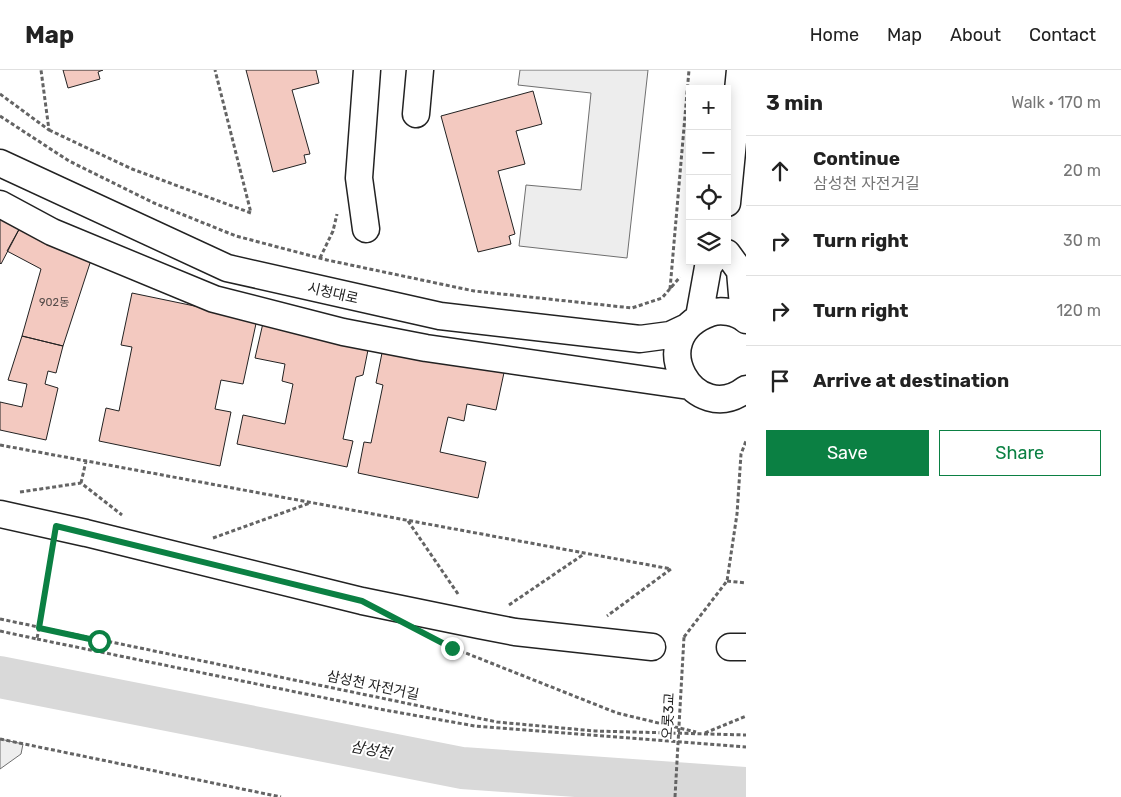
<!DOCTYPE html>
<meta charset="utf-8">
<style>
body{margin:0;font-family:Rubik,"Noto Sans KR",sans-serif;background:#f2f2f2;color:#222}
.controls{position:absolute;right:15px;top:15px;display:grid;overflow:hidden;border-radius:0px;box-shadow:0 2px 12px #0003}
.controls button{width:45px;height:45px;display:grid;place-items:center;padding:0;border:0;border-bottom:1px solid #e0e0e0;background:#fff;color:#222;font:25px sans-serif}
.stop{position:absolute;width:15px;height:15px;margin:-11px;border:4px solid #0b8043;border-radius:50%;background:#fff}
.stop.end{background:#0b8043;border-color:#fff;box-shadow:0 1px 5px #0008}
.list{margin:0;padding:0;list-style:none}
h2{display:flex;justify-content:space-between;align-items:center;height:65px;margin:0;padding:0 20px;font-size:21px}
h2 small{font-size:16px;font-weight:400;color:#767676}
.list li{display:grid;grid-template-columns:32px 1fr auto;gap:15px;align-items:center;box-sizing:border-box;height:70px;padding:0 20px;border-top:1px solid #e0e0e0}
.list b{display:block;font-size:19px;white-space:nowrap}
.list p{margin:0;font-size:16px;white-space:nowrap;color:#767676}
.list em{font-size:16px;font-style:normal;color:#767676}
.actions{display:flex;gap:10px;padding:15px 20px}
.actions a{flex:1;padding:11px 0;border:1px solid #0b8043;border-radius:0px;text-align:center;font-size:18px;color:#0b8043}
.actions .main{background:#0b8043;color:#fff}
.icon{flex:none;width:28px;height:28px;fill:none;stroke:currentColor;stroke-width:2;stroke-linecap:round;stroke-linejoin:round}
.map{position:relative;flex:none;width:746px;height:727px;overflow:hidden}
header{display:flex;align-items:center;gap:30px;box-sizing:border-box;height:70px;padding:0 25px;background:#fff;border-bottom:1px solid #e0e0e0}
header strong{font-size:24px}
nav{display:flex;gap:28px;margin-inline-start:auto;font-size:18px}
main{display:flex}
aside{flex:1;background:#fff}
.map>svg:first-child{display:block}
.green{fill:#eee;stroke:#6f6f6f}
.parking{fill:#ededed;stroke:#6f6f6f}
.lines{fill:none;stroke-linecap:round;stroke-linejoin:round}
.river{stroke:#d9d9d9;stroke-width:42}
.building{fill:#f3c9c0;stroke:#222}
.minor-casing{stroke:#222;stroke-width:29}
.path{stroke:#646464;stroke-width:3;stroke-dasharray:4 2.5;stroke-linecap:butt}
.minor{stroke:#fff;stroke-width:26}
.path-bridge{stroke:#646464;stroke-width:3;stroke-dasharray:4 2.5;stroke-linecap:butt}
.route{stroke:#0b8043;stroke-width:6}
.labels{text-anchor:middle;stroke-width:4;stroke-linejoin:round;paint-order:stroke}
.number-label{font-size:11px;fill:#564c4a}
.street-label{font-size:14px;fill:#222;stroke:#fff}
.water-label{font-size:15px;font-style:italic;fill:#222;stroke:#fff}
</style>
<header>
<strong>Map</strong>
<nav><a>Home</a><a>Map</a><a>About</a><a>Contact</a></nav>
</header>
<main>
<div class="map">
<svg width="746" height="727" viewBox="0 0 746 727">
<rect width="100%" height="100%" fill="#fff"/>
<path class="green" d="M 0,669 L 23,674 L 21,684 L 0,699 Z"/>
<path class="parking" d="M 520,0 L 648,0 L 627,188 L 519,176 L 526,115 L 581,120 L 591,23 L 518,15 Z"/>
<g class="lines">
<path class="river" d="M 0,607 L 462,698 L 746,718"/>
</g>
<path class="building" d="M 63,0 L 103,0 L 98,2 L 100,9 L 68,18 Z
M 246,0 L 316,0 L 319,13 L 292,20 L 310,84 L 304,85 L 306,93 L 273,102 Z
M 533,21 L 542,54 L 516,61 L 525,94 L 498,101 L 515,164 L 509,166 L 511,174 L 478,182 L 441,46 Z
M 0,140 L 23,152 L 1,194 L 0,193 Z
M 23,152 L 91,190 L 63,276 L 22,266 L 41,199 L 7,181 Z
M 132,223 L 257,249 L 243,314 L 221,310 L 215,339 L 231,342 L 220,396 L 99,371 L 106,338 L 119,341 L 132,277 L 121,275 Z
M 263,253 L 369,275 L 363,305 L 356,307 L 343,369 L 353,371 L 347,397 L 237,374 L 243,345 L 285,354 L 293,314 L 282,311 L 285,294 L 255,288 Z
M 22,266 L 63,276 L 56,303 L 48,301 L 45,314 L 58,318 L 46,370 L 0,360 L 0,332 L 22,337 L 27,314 L 8,310 Z
M 384,273 L 505,298 L 496,340 L 467,334 L 464,351 L 448,347 L 440,382 L 486,392 L 478,428 L 358,403 L 364,372 L 371,373 L 383,315 L 376,313 Z"/>
<g class="lines">
<defs>
<path id="minor" d="M 416,44 L 420,0
M 0,93 L 227,198 L 440,246 L 640,269 L 670,265 L 687,257
M 727,133 L 740,0
M 0,134 L 52,162 L 214,229 L 343,262 L 426,278 L 689,316
M 366,159 L 359,108 L 367,0
M 727,183 L 740,201 L 744,248
M 699,247 L 708,197 L 712,191
M 746,250 C 737,242 721,239 710,243 C 641,268 695,359 746,319
M 0,444 L 86,463 L 362,531 L 479,555 L 515,562 L 652,577
M 730,577 L 746,577"/>
</defs>
<use href="#minor" class="minor-casing"/>
<path class="path" d="M 0,24 L 49,60 L 41,0
M 0,46 L 69,91 L 154,133 L 236,166 L 327,190 L 474,221 L 632,238 L 662,228 L 680,207
M 49,60 L 132,99 L 251,143 L 215,0
M 320,188 L 333,161 L 337,144
M 670,219 L 689,0
M 0,375 L 671,499 L 607,546
M 81,413 L 86,391
M 20,422 L 81,413 L 122,445
M 408,451 L 458,524
M 213,468 L 310,433
M 727,511 L 746,513
M 509,535 L 584,484
M 0,549 L 497,652 L 595,661 L 746,665
M 0,561 L 37,569 L 52,481
M 684,567 L 727,511 L 737,444 L 741,384 L 746,371
M 37,569 L 379,639 L 475,656 L 746,677
M 448,576 L 617,643 L 696,662
M 705,663 L 746,646
M 0,669 L 281,727"/>
<use href="#minor" class="minor"/>
<path class="path-bridge" d="M 675,727 L 684,567"/>
</g>
<g class="lines">
<path class="route" d="M 99,571 L 39,558 L 56,456 L 362,531 L 452,578"/>
</g>
<g class="labels">
<g class="number-label">
<text x="54" y="236">902동</text>
</g>
<g class="street-label">
<text transform="translate(333 223) rotate(13)" y="5">시청대로</text>
<text transform="translate(373 615) rotate(12)" y="5">삼성천 자전거길</text>
<text transform="translate(668 646) rotate(-87)" y="5">오롯3교</text>
</g>
<g class="water-label">
<text transform="translate(371 680) rotate(11)" y="5">삼성천</text>
</g>
</g>
</svg>
<div class="controls">
<button>+</button>
<button>−</button>
<button><svg class="icon" aria-label="locate" viewBox="0 0 24 24"><circle cx="12" cy="12" r="6"/><path d="M12 2v4M12 18v4M2 12h4M18 12h4"/></svg></button>
<button><svg class="icon" aria-label="layers" viewBox="0 0 24 24"><path d="M12 4l9 5-9 5-9-5zM3 14l9 5 9-5"/></svg></button>
</div>
<div class="stop" style="left:99px;top:571px"></div>
<div class="stop end" style="left:452px;top:578px"></div>
</div>
<aside>
<h2>3 min<small>Walk · 170 m</small></h2>
<ul class="list">
<li><svg class="icon" aria-label="ahead" viewBox="0 0 24 24"><path d="M12 20V5M6 11l6-6 6 6"/></svg><div><b>Continue</b><p>삼성천 자전거길</p></div><em>20 m</em></li>
<li><svg class="icon" aria-label="right" viewBox="0 0 24 24"><path d="M7 20v-9h11M14 6l5 5-5 5"/></svg><div><b>Turn right</b></div><em>30 m</em></li>
<li><svg class="icon" aria-label="right" viewBox="0 0 24 24"><path d="M7 20v-9h11M14 6l5 5-5 5"/></svg><div><b>Turn right</b></div><em>120 m</em></li>
<li><svg class="icon" aria-label="arrive" viewBox="0 0 24 24"><path d="M6 21V4h12l-3 4 3 4H6"/></svg><div><b>Arrive at destination</b></div></li>
</ul>
<div class="actions"><a class="main">Save</a><a>Share</a></div>
</aside>
</main>
